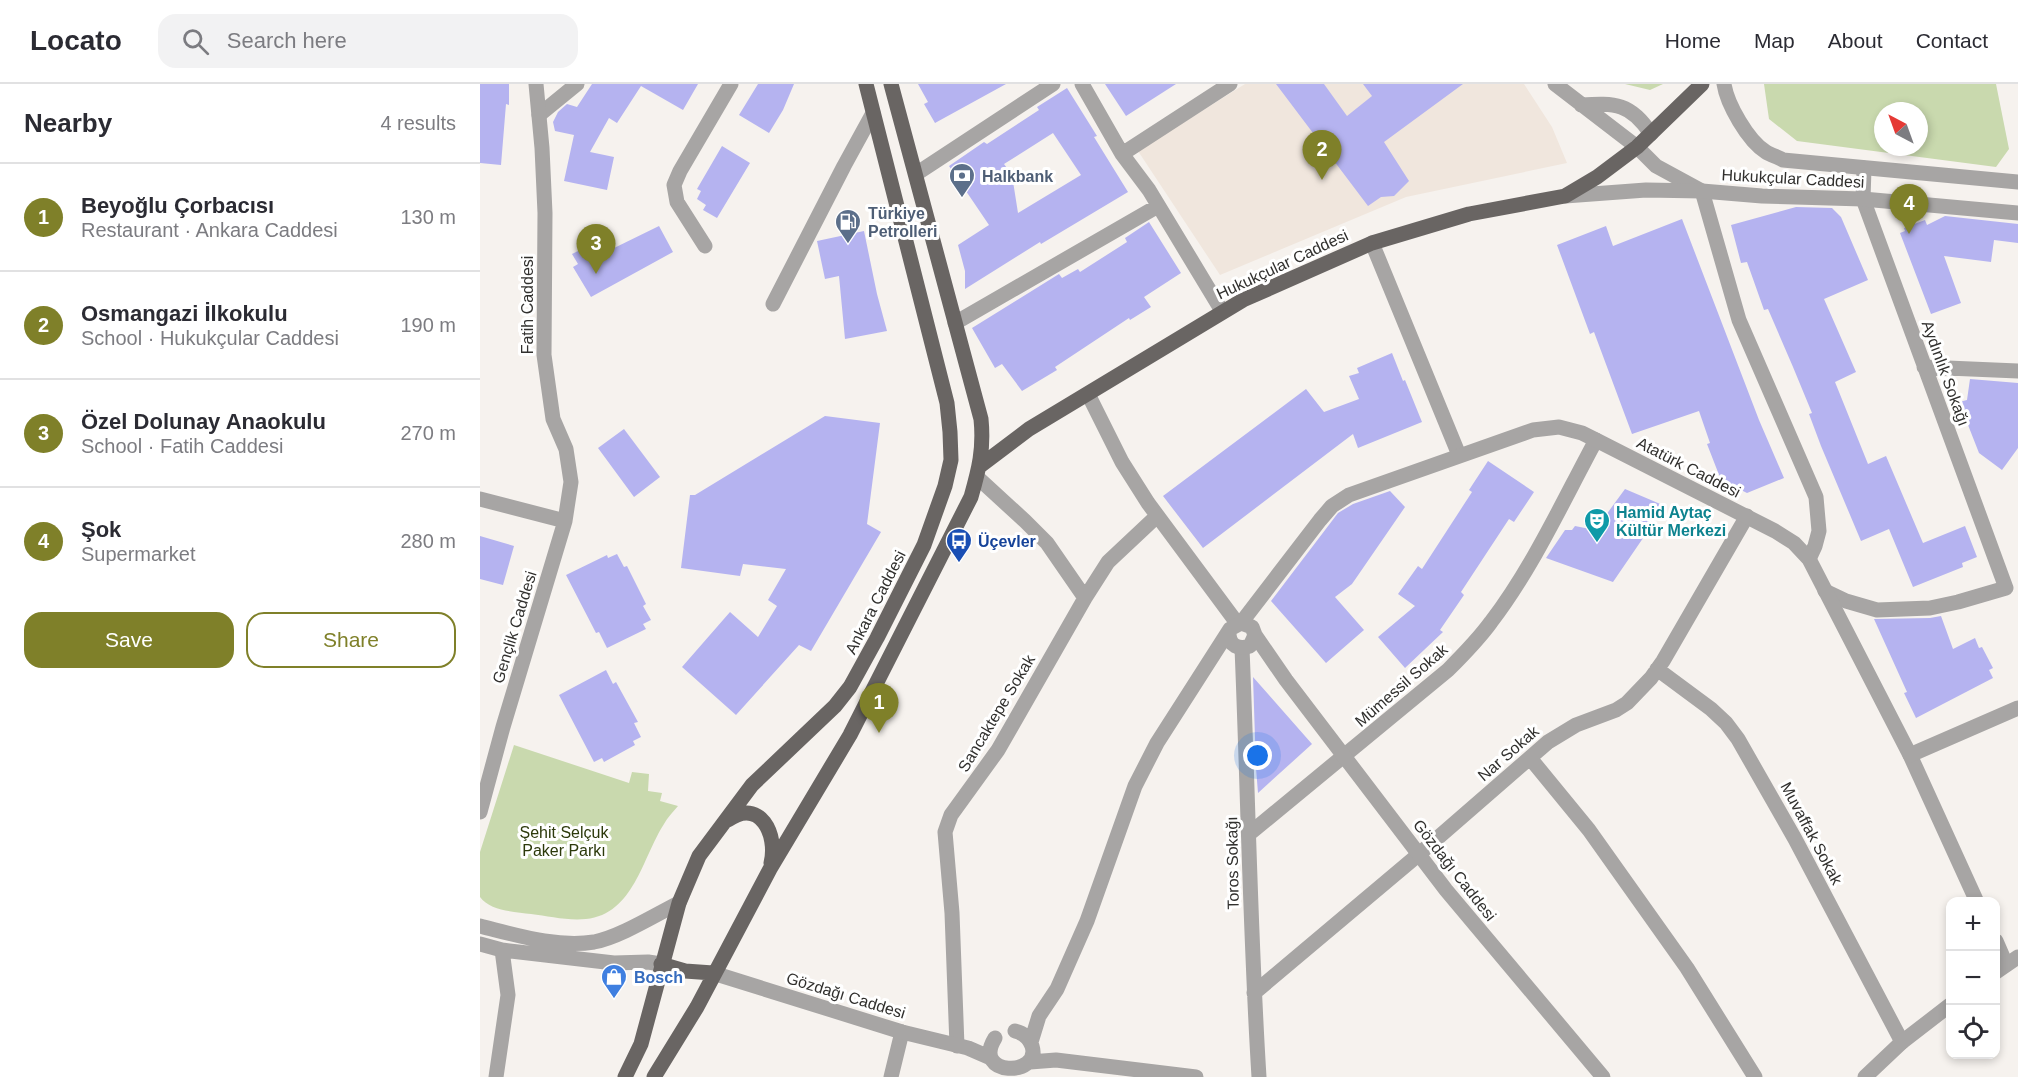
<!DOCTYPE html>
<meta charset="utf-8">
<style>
body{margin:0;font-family:Helvetica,sans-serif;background:#f2f2f3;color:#2b2b33}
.controls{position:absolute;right:18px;bottom:18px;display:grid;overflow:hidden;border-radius:12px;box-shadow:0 3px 9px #0003}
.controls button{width:54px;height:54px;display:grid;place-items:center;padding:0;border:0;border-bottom:2px solid #e1e1e2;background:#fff;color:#2b2b33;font:30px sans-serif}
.compass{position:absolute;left:1394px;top:18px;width:54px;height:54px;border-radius:50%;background:#fff;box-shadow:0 3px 9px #0003;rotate:319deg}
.you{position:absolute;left:778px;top:672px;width:21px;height:21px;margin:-15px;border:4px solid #fff;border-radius:50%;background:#1a73e8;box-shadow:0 0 0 9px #1a73e833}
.badge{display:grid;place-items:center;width:39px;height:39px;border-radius:50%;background:#7f8029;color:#fff;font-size:20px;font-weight:700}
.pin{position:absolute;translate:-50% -50px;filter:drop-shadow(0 2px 3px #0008)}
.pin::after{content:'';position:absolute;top:32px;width:21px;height:18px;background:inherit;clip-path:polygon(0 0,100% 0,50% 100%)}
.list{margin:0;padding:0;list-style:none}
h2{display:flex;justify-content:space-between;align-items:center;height:78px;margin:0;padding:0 24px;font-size:26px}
h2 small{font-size:20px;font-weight:400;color:#7c7c81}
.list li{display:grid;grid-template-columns:39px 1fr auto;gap:18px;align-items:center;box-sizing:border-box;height:108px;padding:0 24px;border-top:2px solid #e1e1e2}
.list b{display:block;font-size:22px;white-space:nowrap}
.list p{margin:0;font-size:20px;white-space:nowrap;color:#7c7c81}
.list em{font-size:20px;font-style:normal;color:#7c7c81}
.actions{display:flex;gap:12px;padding:18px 24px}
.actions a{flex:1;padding:14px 0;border:2px solid #7f8029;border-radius:18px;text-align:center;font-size:21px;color:#7f8029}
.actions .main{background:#7f8029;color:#fff}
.icon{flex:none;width:33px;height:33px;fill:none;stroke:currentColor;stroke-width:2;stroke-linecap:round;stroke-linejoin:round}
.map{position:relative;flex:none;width:1538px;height:993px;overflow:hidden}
header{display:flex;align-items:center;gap:36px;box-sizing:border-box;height:84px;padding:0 30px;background:#fff;border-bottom:2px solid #e1e1e2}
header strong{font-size:28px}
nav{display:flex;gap:33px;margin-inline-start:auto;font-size:21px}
.search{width:420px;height:54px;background:#f2f2f3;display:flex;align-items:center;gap:15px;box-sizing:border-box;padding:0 21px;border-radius:18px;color:#7c7c81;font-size:22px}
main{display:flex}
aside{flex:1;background:#fff}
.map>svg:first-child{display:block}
.built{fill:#f0e6dd}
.green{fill:#c9d9ae;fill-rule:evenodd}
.building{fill:#b5b3f0;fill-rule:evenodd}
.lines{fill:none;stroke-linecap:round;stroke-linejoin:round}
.minor{stroke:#a7a5a4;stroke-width:15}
.tertiary{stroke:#a7a5a4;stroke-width:15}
.primary{stroke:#696563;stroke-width:15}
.labels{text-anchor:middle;stroke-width:6;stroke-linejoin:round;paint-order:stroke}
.service-label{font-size:16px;font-weight:bold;fill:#4e5e75;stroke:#fff;text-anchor:start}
.street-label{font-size:16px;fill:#31302e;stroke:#fff}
.culture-label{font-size:16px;font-weight:bold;fill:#0d838f;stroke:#fff;text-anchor:start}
.transit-label{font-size:16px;font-weight:bold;fill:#164399;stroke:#fff;text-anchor:start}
.park-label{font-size:16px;fill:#2c390b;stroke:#fff}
.shop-label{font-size:16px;font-weight:bold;fill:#366cbe;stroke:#fff;text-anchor:start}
</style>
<header>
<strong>Locato</strong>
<div class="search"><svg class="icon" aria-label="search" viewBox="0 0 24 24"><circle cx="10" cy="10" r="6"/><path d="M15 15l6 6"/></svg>Search here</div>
<nav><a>Home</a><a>Map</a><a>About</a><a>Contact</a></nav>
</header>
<main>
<aside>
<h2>Nearby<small>4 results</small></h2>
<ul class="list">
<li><span class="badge">1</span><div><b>Beyoğlu Çorbacısı</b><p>Restaurant · Ankara Caddesi</p></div><em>130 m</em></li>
<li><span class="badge">2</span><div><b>Osmangazi İlkokulu</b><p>School · Hukukçular Caddesi</p></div><em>190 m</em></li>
<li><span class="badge">3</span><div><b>Özel Dolunay Anaokulu</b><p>School · Fatih Caddesi</p></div><em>270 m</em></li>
<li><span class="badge">4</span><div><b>Şok</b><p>Supermarket</p></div><em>280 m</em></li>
</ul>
<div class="actions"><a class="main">Save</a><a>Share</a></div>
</aside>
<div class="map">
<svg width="1538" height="993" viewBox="0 0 1538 993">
<rect width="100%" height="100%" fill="#f6f2ee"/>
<path class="built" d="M 765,0 L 1044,0 L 1072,43 L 1087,79 L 926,113 L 740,191 L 658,67 Z"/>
<path class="green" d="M 1145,0 L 1183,0 L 1170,6 Z
M 1284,0 L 1516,0 L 1529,65 L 1516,83 L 1317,57 L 1289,35 ZM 1403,27 L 1439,27 L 1439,63 L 1403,63 Z
M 34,661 L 149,699 L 152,688 L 169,690 L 168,707 L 182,709 L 180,717 L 198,722 C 193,728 187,734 184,740 C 162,774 154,830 106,835 C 88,837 68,832 51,830 C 35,828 10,827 0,813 L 0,768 Z"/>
<path class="building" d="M 0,0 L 29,0 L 29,21 L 26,20 L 21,81 L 0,79 Z
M 112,0 L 218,0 L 203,26 L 161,2 L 137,39 L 129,34 L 110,68 L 134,73 L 127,106 L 84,97 L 94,51 L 75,47 L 73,38 L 78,28 L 87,20 L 97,23 Z
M 278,0 L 314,0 L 303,26 L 289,49 L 259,31 Z
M 438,0 L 526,0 L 455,39 L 444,20 L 448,18 Z
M 625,0 L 696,0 L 646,32 Z
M 796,0 L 844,0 L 867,32 L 892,12 L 883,0 L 983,0 L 904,58 L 929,97 L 914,112 L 901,113 L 888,122 Z
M 587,4 L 617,52 L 614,53 L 648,108 L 561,160 L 560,158 L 485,205 L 485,187 L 478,161 L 509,141 L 469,82 L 504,58 L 507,60 L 559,26 L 557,23 ZM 573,49 L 601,91 L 538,129 L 532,91 L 524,80 Z
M 242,62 L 270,79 L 237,134 L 223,126 L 226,121 L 217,115 L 221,107 L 217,105 Z
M 1316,123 L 1352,124 L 1361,133 L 1388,196 L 1344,215 L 1376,288 L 1355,298 L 1388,380 L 1406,372 L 1443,459 L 1485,442 L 1497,473 L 1482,479 L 1483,483 L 1433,503 L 1409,445 L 1381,457 L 1341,362 L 1329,330 L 1332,329 L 1313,283 L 1288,225 L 1284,226 L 1267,178 L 1261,179 L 1251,141 Z
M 1465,132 L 1538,140 L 1538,159 L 1514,156 L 1511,178 L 1464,172 L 1481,219 L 1451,230 L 1420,149 L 1425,147 L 1424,144 L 1445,136 L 1447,141 Z
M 1202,135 L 1279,336 L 1304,394 L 1267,409 L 1241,396 L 1227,360 L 1230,359 L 1219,327 L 1152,350 L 1114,248 L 1110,250 L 1077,161 L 1126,142 L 1133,162 Z
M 669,138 L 701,189 L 664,213 L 671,223 L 650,236 L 649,234 L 575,283 L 577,286 L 542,307 L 522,280 L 515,284 L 492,244 L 579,190 L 582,194 L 598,185 L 600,188 L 647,158 L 645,154 Z
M 179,142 L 193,168 L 111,213 L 93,183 L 98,180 L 92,170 L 108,162 L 130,166 Z
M 384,147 L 397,210 L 407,247 L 365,255 L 359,192 L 345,195 L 337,157 Z
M 912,269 L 923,297 L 925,296 L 942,338 L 878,364 L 873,350 L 723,464 L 683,412 L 826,305 L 844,328 L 879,315 L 869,292 L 879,289 L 877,284 Z
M 1490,295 L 1538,299 L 1538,364 L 1522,386 L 1499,369 L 1479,318 L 1487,316 Z
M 345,332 L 400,339 L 387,440 L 401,448 L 331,567 L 319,561 L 256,631 L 202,583 L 250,528 L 278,553 L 297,522 L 288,516 L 306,485 L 263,480 L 260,492 L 201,484 L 210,411 L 215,411 Z
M 144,345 L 180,393 L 154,413 L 118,364 Z
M 1008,377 L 1054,408 L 1034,438 L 1029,435 L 981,508 L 984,511 L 960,546 L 963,548 L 925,584 L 898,553 L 935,522 L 918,510 L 938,482 L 942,485 L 992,408 L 989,406 Z
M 1145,405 L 1185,422 L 1133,498 L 1066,474 L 1085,446 L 1092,446 L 1095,442 L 1115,446 Z
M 910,407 L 925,423 L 872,500 L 855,513 L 884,546 L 846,579 L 791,517 L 858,429 L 873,420 Z
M 0,452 L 34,462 L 23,501 L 0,495 Z
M 137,470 L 144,483 L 147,482 L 166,520 L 163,522 L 171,536 L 163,540 L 166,545 L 127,564 L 119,548 L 116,549 L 86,491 L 127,471 L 128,474 Z
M 1461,532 L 1473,565 L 1495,554 L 1499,564 L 1502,563 L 1513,584 L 1509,586 L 1513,594 L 1436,634 L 1424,609 L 1427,608 L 1394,535 L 1450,534 Z
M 126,586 L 133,600 L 136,598 L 158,638 L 154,639 L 161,653 L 153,657 L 155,661 L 124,678 L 122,674 L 114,678 L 79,611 Z
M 773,593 L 832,660 L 778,709 L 776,684 Z"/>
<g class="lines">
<path class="minor" d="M 602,0 L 642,70 L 669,106 L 742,227
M 1075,0 L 1157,63 L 1176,82 L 1222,107 L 1259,236 L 1336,413 L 1339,447 L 1335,462 L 1329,475
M 1101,21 C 1135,19 1151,19 1171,50
M 59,31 L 97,0
M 642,70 L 750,0
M 436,90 L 573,0
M 892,159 L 979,371
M 225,162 L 197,118 L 194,101 L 200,87 L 251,0
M 293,220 L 364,82 L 393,29
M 475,239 L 678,122
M 1444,283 L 1538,287
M 608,310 L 642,378 L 668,419 L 757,539
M 1345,507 L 1366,517 L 1397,526 L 1450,524 L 1478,518 L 1526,504 L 1383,115 L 1384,84
M 605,514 L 628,478 L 677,432
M 762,564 C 768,707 770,850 779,993
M 1177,585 L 1231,625 L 1246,639 L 1258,655 L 1315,755 L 1422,958
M 1430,671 L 1497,818
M 1050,674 L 1109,746 L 1207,884 L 1275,993
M 769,750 L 968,586 C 983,571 998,556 1011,538 C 1053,483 1083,417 1116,356
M 1516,857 L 1526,880
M 774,909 L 938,771 L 1068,658 L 1096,641 L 1136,626 L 1147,619 L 1171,594 L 1183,577 L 1267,432
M 477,962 L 472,829 L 465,748 L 471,731 L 518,666 L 605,514 L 567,459 L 545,437 L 497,393
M 411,993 L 422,948"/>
<path class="tertiary" d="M 1244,0 C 1247,20 1268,57 1286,68 C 1291,71 1298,73 1303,76 L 1538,98
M 1085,112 L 1166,106 L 1222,107 L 1282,112 L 1383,115 L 1538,129
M 0,415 L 85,437
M 761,539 L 840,436 L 852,422 L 869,411 L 1053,346 L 1079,343 L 1102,349 L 1116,356 L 1295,447 L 1314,459 L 1329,475 L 1430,671 L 1538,624
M 749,549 C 749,562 759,566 770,562 L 775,551
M 0,728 L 23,643 L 85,437 L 91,398 L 86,365 L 73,335 L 64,271 L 65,129 L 62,64 L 56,0
M 0,842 C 36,851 77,864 114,858 C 140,853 175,831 199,819
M 0,860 L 22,866 L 134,879 L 168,878 L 181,880
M 1516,888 L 1538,873
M 233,889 L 422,948 L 488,964 L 511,974
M 515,954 C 491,993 562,993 552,962 C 549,953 543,949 535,947
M 551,958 L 559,932 L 577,905 L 607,837 L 655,702 L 677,659 L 750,545 L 761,539 L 772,543 L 775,551 L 806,596 L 966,806 L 1123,993
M 550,978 L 576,976 L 716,993
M 16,993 L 28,911 L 22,866
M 1385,993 L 1422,958 L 1470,921"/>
<path class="primary" d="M 500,382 L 549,345 L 763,216 L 892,159 L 989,130 L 1085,112 L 1117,93 L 1157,63 L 1222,0
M 248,736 C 280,713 298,751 291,779
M 181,880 L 205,887 L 233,889
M 145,993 L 161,960 L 199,819 L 219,772 L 272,701 L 355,622 L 370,603 L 397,554 L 444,461 L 465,402 L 471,376 L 470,348 L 467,319 L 386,0
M 174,993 L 217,923 L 290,785 L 370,651 L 491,413 C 499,385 504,365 501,335 L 411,0"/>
</g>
<defs>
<symbol id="bank-pin" viewBox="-11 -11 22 30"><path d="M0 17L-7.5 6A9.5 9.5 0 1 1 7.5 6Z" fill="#5c6f8a" stroke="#fff"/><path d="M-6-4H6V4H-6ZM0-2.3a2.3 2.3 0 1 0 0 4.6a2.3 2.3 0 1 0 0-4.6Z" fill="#fff"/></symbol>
<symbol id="fuel-pin" viewBox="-11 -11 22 30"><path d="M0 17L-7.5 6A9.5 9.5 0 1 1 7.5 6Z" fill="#5c6f8a" stroke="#fff"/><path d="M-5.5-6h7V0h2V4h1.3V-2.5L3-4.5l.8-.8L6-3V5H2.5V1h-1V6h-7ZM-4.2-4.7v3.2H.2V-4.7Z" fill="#fff"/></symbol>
<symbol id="theatre-pin" viewBox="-11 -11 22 30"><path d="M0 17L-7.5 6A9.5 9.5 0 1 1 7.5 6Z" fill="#0f9aa8" stroke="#fff"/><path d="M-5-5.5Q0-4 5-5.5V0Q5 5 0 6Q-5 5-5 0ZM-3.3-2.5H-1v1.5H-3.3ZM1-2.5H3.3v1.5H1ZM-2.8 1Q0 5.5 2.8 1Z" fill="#fff"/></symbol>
<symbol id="bus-pin" viewBox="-11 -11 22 30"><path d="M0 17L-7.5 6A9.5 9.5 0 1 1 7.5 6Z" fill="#1a4fb4" stroke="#fff"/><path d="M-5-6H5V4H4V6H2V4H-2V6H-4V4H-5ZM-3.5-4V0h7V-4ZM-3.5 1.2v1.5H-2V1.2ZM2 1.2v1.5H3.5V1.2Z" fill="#fff"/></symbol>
<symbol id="shop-pin" viewBox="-11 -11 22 30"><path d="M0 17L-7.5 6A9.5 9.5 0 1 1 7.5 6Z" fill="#3f7fe0" stroke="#fff"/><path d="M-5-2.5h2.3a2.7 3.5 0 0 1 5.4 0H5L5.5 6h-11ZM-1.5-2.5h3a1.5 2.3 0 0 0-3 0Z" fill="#fff"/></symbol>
</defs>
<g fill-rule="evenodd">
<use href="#bank-pin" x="467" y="77" width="30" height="40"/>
<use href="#fuel-pin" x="353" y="123" width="30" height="40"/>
<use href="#theatre-pin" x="1102" y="422" width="30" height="40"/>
<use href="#bus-pin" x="464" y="442" width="30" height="40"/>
<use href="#shop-pin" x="119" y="878" width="30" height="40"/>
</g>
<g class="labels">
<g class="service-label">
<text x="502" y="98">Halkbank</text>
<text x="388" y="135">Türkiye<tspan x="388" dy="18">Petrolleri</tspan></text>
</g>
<g class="street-label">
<text transform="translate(1313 94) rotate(3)" y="6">Hukukçular Caddesi</text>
<text transform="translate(802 180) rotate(-25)" y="6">Hukukçular Caddesi</text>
<text transform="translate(47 221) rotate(-90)" y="6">Fatih Caddesi</text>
<text transform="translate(1466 289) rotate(70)" y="6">Aydınlık Sokağı</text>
<text transform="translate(1209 383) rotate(27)" y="6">Atatürk Caddesi</text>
<text transform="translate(395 518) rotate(-63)" y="6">Ankara Caddesi</text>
<text transform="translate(34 543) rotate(-73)" y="6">Gençlik Caddesi</text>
<text transform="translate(921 601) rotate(-41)" y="6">Mümessil Sokak</text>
<text transform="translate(516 629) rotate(-59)" y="6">Sancaktepe Sokak</text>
<text transform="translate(1028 669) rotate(-41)" y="6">Nar Sokak</text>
<text transform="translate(1332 749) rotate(62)" y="6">Muvaffak Sokak</text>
<text transform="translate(752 779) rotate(-91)" y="6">Toros Sokağı</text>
<text transform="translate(975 786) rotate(52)" y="6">Gözdağı Caddesi</text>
<text transform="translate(366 911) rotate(17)" y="6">Gözdağı Caddesi</text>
</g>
<g class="culture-label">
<text x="1136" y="434">Hamid Aytaç<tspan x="1136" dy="18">Kültür Merkezi</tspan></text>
</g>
<g class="transit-label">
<text x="498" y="463">Üçevler</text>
</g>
<g class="park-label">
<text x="84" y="754">Şehit Selçuk<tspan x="84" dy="18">Paker Parkı</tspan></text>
</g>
<g class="shop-label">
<text x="154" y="899">Bosch</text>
</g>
</g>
</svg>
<div class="controls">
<button>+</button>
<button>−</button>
<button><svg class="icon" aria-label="locate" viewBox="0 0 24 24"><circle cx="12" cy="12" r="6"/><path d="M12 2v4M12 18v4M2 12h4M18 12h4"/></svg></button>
</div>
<svg class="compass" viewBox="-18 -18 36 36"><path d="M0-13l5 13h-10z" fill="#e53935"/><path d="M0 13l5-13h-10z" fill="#7c7c81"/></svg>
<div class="you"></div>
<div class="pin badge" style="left:399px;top:649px">1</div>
<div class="pin badge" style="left:842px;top:96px">2</div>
<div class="pin badge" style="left:116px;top:190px">3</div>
<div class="pin badge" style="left:1429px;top:150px">4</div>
</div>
</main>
